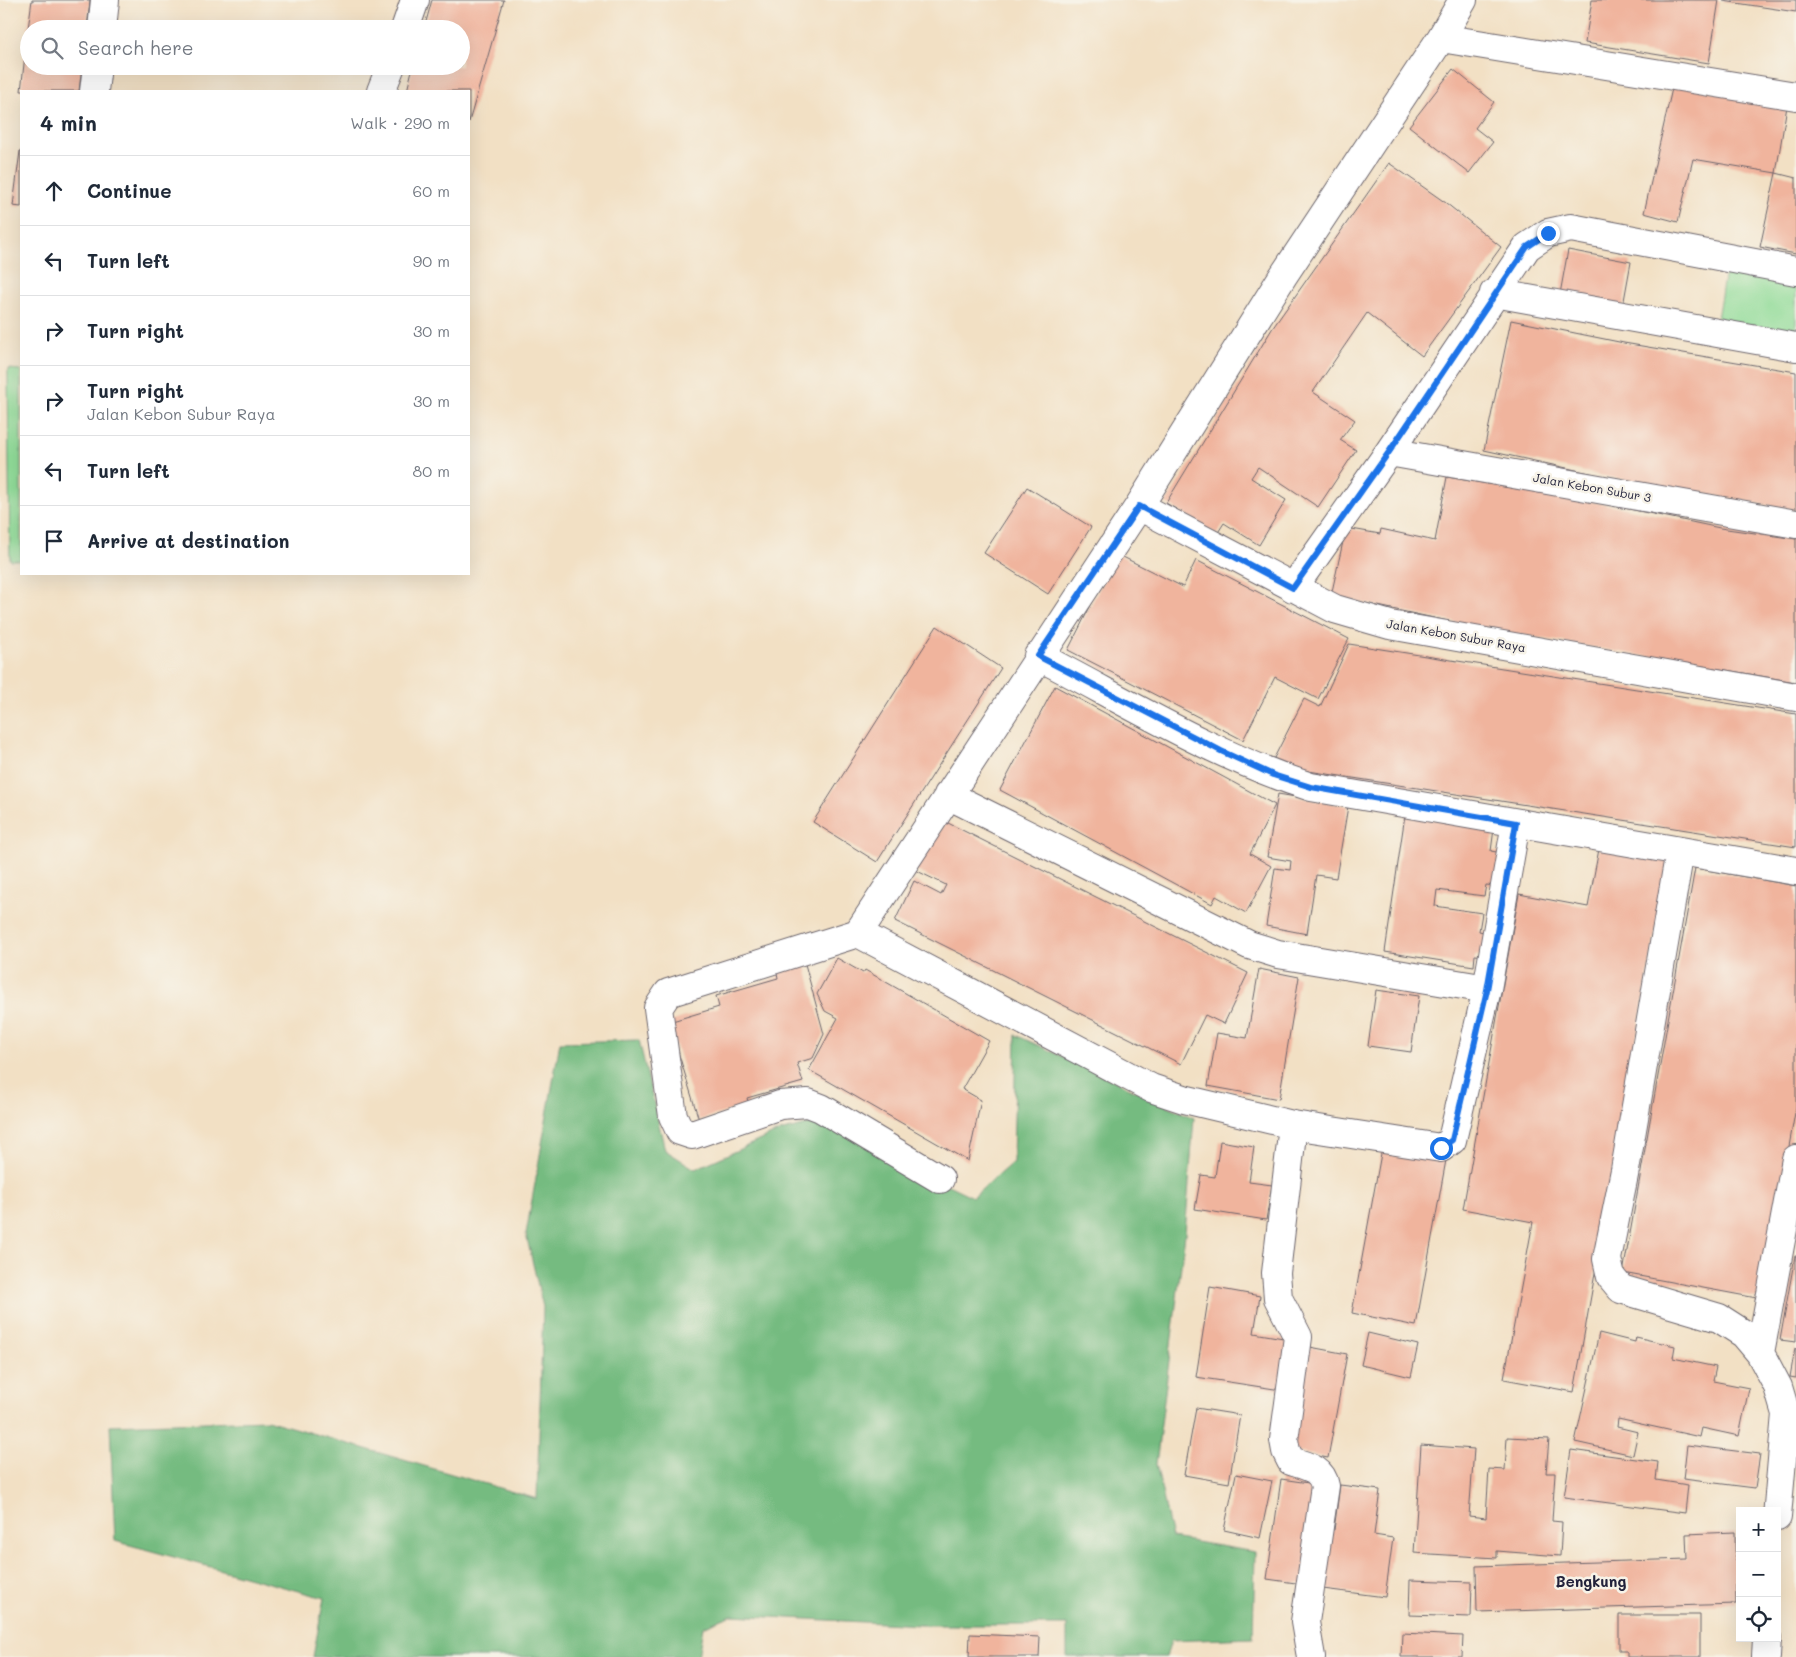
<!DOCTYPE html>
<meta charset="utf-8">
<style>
body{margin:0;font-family:Mali,sans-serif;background:#f6f6f7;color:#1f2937}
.controls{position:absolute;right:15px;bottom:15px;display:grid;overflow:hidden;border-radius:0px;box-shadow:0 5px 20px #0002}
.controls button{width:45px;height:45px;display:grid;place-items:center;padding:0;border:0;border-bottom:1px solid #e0e1e3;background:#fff;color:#1f2937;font:25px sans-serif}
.stop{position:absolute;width:15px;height:15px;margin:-11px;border:4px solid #1a73e8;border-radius:50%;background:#fff}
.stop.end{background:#1a73e8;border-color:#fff;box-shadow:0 1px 5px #0008}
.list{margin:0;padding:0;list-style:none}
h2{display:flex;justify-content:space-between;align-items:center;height:65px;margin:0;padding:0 20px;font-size:21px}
h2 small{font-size:16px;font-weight:400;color:#747a83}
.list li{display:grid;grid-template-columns:32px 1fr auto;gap:15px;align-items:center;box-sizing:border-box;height:70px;padding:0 20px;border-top:1px solid #e0e1e3}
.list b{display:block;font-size:19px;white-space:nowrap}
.list p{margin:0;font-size:16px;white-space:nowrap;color:#747a83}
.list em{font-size:16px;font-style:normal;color:#747a83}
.icon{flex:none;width:28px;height:28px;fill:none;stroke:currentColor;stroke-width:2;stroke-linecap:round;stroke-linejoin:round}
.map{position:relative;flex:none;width:1796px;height:1657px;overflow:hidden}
.search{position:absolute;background:#fff;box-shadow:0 5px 20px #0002;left:20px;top:20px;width:450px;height:55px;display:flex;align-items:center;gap:12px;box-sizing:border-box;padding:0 18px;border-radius:28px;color:#747a83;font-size:19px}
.panel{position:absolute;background:#fff;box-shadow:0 5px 20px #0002;left:20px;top:90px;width:450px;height:485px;border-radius:0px}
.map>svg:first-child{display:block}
.green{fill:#90db98;stroke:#597e6a}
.forest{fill:#74bb80;stroke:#4b6e5e}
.building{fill:#f0b49d}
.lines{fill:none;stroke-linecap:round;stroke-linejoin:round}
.minor-casing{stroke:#6b646b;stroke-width:30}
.minor{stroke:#fff;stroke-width:28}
.route{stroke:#1a73e8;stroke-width:6}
.labels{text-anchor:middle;stroke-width:5;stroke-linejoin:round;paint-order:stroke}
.street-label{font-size:12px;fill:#22223b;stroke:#f7f3e8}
.quarter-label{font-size:15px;font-weight:bold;fill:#22223b;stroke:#f7f3e8}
</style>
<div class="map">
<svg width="1796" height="1657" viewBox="0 0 1796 1657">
<rect width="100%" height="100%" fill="#f7f3e8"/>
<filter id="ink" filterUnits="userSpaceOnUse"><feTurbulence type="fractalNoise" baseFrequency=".02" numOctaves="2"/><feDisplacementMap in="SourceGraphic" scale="10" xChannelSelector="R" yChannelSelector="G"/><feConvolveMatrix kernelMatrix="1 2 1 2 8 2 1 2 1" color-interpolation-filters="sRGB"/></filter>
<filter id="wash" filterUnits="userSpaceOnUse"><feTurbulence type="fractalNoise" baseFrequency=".0096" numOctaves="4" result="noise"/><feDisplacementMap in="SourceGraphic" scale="20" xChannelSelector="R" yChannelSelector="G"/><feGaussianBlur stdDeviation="1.12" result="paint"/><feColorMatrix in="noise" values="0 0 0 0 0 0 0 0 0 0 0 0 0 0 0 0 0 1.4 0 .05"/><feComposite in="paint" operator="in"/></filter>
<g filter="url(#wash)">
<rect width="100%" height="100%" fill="#f2e0c4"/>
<path class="green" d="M 1725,272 L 1796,284 L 1796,332 L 1717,319 Z
M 8,369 L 21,370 L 21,560 L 10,560 Z"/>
<path class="forest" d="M 1016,1035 L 1194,1118 L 1185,1234 L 1156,1464 L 1172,1538 L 1255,1552 L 1253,1638 L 1171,1641 L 1166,1657 L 1067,1657 L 1067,1625 L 920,1625 L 732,1615 L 703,1627 L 698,1657 L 313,1657 L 324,1598 L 115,1541 L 110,1425 L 267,1420 L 537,1499 L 543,1307 L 526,1234 L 560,1042 L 639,1040 L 665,1150 L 695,1169 L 776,1133 L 818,1122 L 973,1197 L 1013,1162 Z"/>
<g id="blocks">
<path class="building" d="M 32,0 L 90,0 L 87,29 L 28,29 Z
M 432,0 L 504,0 L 469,122 L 469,91 L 407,91 L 413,66 L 461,66 L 461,29 L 424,29 Z
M 1592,0 L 1719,0 L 1709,63 L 1585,43 Z
M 1723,0 L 1796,0 L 1796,12 L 1723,1 Z
M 27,37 L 29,66 L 82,66 L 79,91 L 21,91 Z
M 1453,69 L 1494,102 L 1475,128 L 1493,142 L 1469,173 L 1409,126 Z
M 1673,84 L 1787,106 L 1776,173 L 1693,159 L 1678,222 L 1644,213 Z
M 20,151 L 21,151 L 21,207 L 13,206 Z
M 1389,163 L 1446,203 L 1501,247 L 1422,356 L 1367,313 L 1313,392 L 1355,420 L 1340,440 L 1356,450 L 1318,507 L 1258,467 L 1251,478 L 1286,500 L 1259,545 L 1224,523 L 1217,534 L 1166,503 L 1272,329 Z
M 1776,173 L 1796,178 L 1796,254 L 1760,247 Z
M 1568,250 L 1631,262 L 1623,306 L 1560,294 Z
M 1511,320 L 1624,343 L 1796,372 L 1796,510 L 1599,475 L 1484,450 Z
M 1447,477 L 1605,504 L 1720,528 L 1796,539 L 1796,682 L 1481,628 L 1331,596 L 1346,528 L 1380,534 L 1381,529 L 1435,541 Z
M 1027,487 L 1091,527 L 1048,594 L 984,553 Z
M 1117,554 L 1183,587 L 1196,560 L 1349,639 L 1318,699 L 1275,677 L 1243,740 L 1068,650 Z
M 937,626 L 1001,668 L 877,862 L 813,822 Z
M 1349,644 L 1796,714 L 1796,847 L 1289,768 L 1273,760 L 1304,699 L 1320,707 Z
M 1055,686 L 1275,805 L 1250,854 L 1271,866 L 1246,913 L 1216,896 L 1212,904 L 1000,790 Z
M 1278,794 L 1348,806 L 1336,878 L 1316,875 L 1307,934 L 1266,926 L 1275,868 L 1290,870 L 1291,861 L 1267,857 Z
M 1405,815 L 1494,829 L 1491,851 L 1502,853 L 1497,886 L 1486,885 L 1484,896 L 1437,890 L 1435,906 L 1482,913 L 1479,931 L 1488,933 L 1485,956 L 1475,955 L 1474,966 L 1385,952 Z
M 946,822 L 1248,973 L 1224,1024 L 1205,1015 L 1181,1064 L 895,921 L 914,881 L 941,895 L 946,885 L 913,869 Z
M 1599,849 L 1668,861 L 1574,1392 L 1504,1379 L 1533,1222 L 1463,1209 L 1519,894 L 1588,907 Z
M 1695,868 L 1796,886 L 1796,1107 L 1762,1299 L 1623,1273 Z
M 837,958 L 863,973 L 865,970 L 989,1041 L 962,1089 L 981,1100 L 968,1161 L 809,1070 L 838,1018 L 825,1011 L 817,994 Z
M 805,964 L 824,1034 L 813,1058 L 797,1063 L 803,1082 L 747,1098 L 749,1105 L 699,1120 L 669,1022 L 719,1007 L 716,996 L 778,978 L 777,973 Z
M 1259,969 L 1299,977 L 1279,1099 L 1208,1086 L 1217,1033 L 1247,1038 Z
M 1376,990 L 1419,996 L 1411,1052 L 1368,1046 Z
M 1220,1141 L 1254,1147 L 1249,1182 L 1272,1185 L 1266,1220 L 1195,1209 L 1201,1175 L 1215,1177 Z
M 1382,1148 L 1446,1160 L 1416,1326 L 1352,1313 Z
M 1795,1256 L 1796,1256 L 1796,1342 L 1780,1340 Z
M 1210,1287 L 1260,1296 L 1254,1333 L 1289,1339 L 1281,1390 L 1196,1377 Z
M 1368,1333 L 1418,1345 L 1411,1377 L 1361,1365 Z
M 1599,1333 L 1635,1342 L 1636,1337 L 1675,1346 L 1673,1358 L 1716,1367 L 1713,1381 L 1749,1388 L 1739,1436 L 1702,1428 L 1700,1437 L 1618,1419 L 1617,1427 L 1638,1432 L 1633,1455 L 1575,1442 Z
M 1310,1347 L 1347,1354 L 1328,1458 L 1291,1451 Z
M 1795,1348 L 1796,1349 L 1796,1378 L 1790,1377 Z
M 1196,1408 L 1240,1415 L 1229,1483 L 1184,1475 Z
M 1507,1437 L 1549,1439 L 1546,1473 L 1555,1473 L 1552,1521 L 1562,1522 L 1560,1556 L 1497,1551 L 1497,1558 L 1414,1553 L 1421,1445 L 1474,1449 L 1469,1516 L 1486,1518 L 1489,1469 L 1505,1470 Z
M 1687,1445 L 1760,1454 L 1755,1488 L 1683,1479 Z
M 1571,1450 L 1658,1462 L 1656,1480 L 1688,1485 L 1685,1513 L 1564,1497 Z
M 1236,1474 L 1272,1481 L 1260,1538 L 1224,1530 Z
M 1281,1479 L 1316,1484 L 1303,1584 L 1267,1579 Z
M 1340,1485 L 1380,1490 L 1374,1535 L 1393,1538 L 1385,1597 L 1323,1589 L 1330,1530 L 1334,1530 Z
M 1735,1532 L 1736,1604 L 1477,1612 L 1476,1566 L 1687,1559 L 1686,1534 Z
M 1410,1580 L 1472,1582 L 1471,1617 L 1409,1615 Z
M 1619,1615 L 1700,1615 L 1700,1657 L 1627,1657 L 1627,1651 L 1619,1651 Z
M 1402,1633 L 1463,1636 L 1462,1657 L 1401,1657 Z
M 970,1634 L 1040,1637 L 1039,1657 L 969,1657 Z"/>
</g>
</g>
<g filter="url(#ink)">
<use href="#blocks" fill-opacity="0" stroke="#6b646b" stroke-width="1"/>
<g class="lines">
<defs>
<path id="minor" d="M 102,29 L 105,0
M 405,29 L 415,0
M 1441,38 L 1463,0
M 94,91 L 97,66
M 381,91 L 391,66
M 1494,293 L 1796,347
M 1389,452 L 1796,524
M 1139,506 L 1335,609 L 1390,625 L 1796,697
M 1293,588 L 1389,452 L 1527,247 L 1548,233 L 1571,228 L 1796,271
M 1038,656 C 1127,702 1216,757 1311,787 L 1796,871
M 948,795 L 1249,945 L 1278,954 L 1487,989
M 1680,851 L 1625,1170 L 1607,1259 L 1611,1277 L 1621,1289 L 1719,1318 L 1744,1334 L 1760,1353 L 1778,1387 L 1786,1414 L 1777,1517
M 858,933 L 1151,1088 L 1184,1099 L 1293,1125 L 1441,1148 L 1452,1140 L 1487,989 L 1516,823
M 1293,1125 L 1276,1273 L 1278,1298 L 1298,1337 L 1284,1440 L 1286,1451 L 1291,1461 C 1306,1466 1322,1468 1325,1486 L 1305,1622 L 1311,1657
M 940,1179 L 821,1108 L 808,1103 L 780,1105 L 692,1135 L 680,1131 L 673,1116 L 658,1008 L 668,993 L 858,933 L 1139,506 L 1283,276 L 1441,38 L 1796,96
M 1760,1353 L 1796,1159
M 1766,1657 L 1767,1638"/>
</defs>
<use href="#minor" class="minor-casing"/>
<use href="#minor" class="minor"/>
</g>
</g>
<g class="lines" filter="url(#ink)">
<path class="route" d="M 1441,1148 L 1452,1140 L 1487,990 L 1516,823 L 1311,787 L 1273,775 L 1221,751 L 1038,656 L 1139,506 L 1293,588 L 1389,452 L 1527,247 L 1548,233"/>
</g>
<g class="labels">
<g class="street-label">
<text transform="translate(1592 488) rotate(10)" y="4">Jalan Kebon Subur 3</text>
<text transform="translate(1456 636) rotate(10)" y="4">Jalan Kebon Subur Raya</text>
</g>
<g class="quarter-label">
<text x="1591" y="1587">Bengkung</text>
</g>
</g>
</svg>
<div class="controls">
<button>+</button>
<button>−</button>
<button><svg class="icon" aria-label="locate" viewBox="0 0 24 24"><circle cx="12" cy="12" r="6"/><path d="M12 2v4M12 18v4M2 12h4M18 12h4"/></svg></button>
</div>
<div class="stop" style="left:1441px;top:1148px"></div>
<div class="stop end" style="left:1548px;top:233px"></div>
<div class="search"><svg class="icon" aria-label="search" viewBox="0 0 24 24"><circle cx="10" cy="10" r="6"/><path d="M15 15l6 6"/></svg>Search here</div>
<section class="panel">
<h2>4 min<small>Walk · 290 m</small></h2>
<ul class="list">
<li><svg class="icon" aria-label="ahead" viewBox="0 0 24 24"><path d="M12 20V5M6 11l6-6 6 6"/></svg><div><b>Continue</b></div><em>60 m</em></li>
<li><svg class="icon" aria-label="left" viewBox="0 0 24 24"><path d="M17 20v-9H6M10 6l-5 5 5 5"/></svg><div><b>Turn left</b></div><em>90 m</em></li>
<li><svg class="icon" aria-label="right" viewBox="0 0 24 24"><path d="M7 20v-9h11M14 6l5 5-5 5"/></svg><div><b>Turn right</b></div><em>30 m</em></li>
<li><svg class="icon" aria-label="right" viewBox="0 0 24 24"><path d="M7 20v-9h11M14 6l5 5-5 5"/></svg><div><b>Turn right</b><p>Jalan Kebon Subur Raya</p></div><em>30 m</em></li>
<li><svg class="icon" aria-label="left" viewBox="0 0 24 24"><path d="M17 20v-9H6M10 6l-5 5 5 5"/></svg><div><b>Turn left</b></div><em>80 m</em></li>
<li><svg class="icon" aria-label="arrive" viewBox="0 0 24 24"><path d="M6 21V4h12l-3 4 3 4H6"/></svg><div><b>Arrive at destination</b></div></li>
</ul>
</section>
</div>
